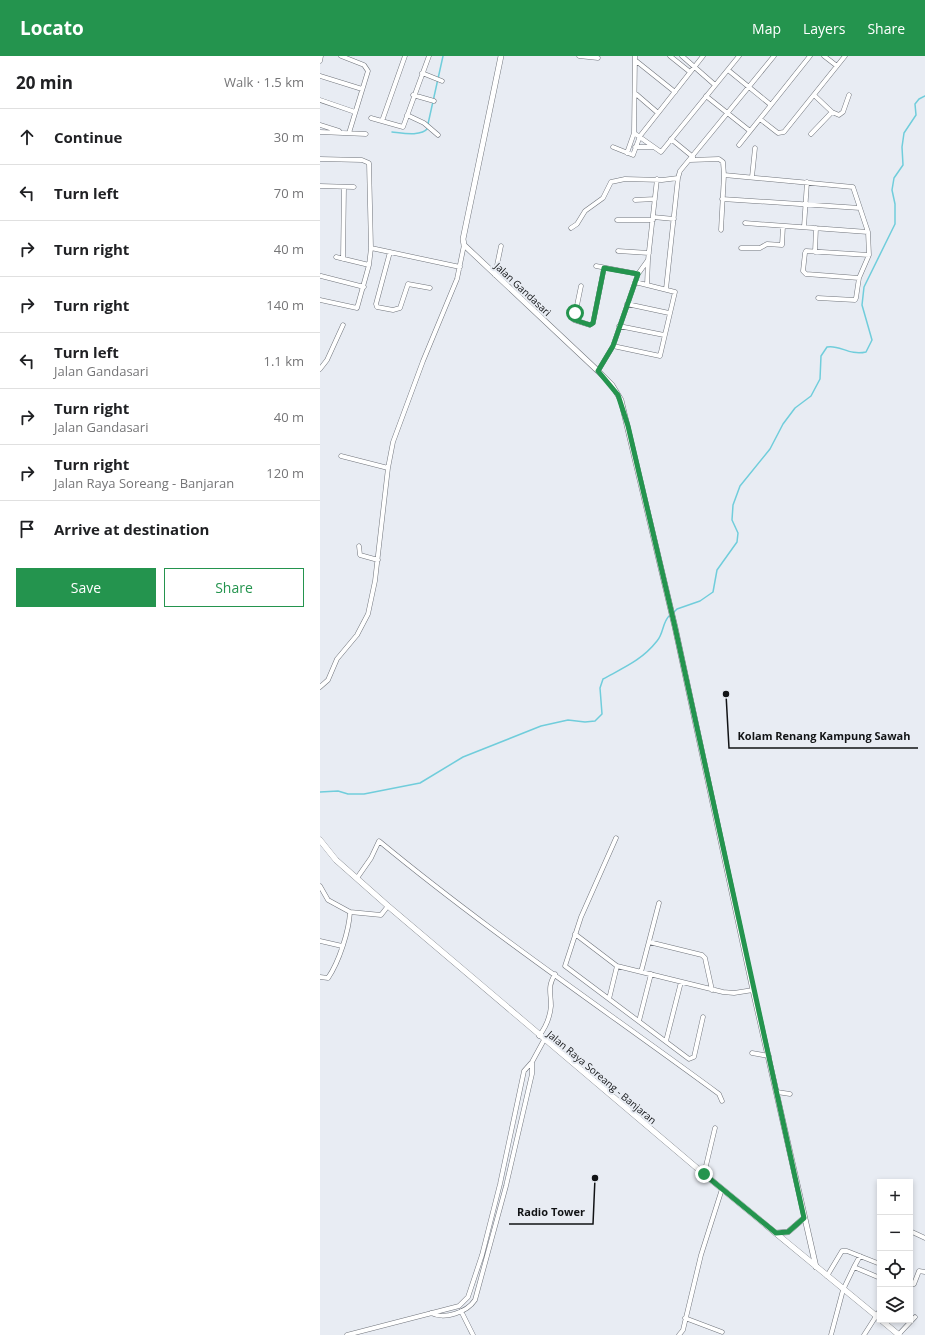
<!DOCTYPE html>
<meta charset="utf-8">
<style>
body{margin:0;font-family:"Open Sans",sans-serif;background:#f2f2f2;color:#202124}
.controls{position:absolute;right:12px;bottom:12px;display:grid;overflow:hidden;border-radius:0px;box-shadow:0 2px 6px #0003}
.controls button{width:36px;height:36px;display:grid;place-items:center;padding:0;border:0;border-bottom:1px solid #e0e0e0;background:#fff;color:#202124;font:20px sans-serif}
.stop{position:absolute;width:12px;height:12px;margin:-9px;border:3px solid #24944e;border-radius:50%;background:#fff}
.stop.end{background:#24944e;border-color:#fff;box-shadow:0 1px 4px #0008}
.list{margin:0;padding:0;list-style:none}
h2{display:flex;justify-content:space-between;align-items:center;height:52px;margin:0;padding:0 16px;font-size:17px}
h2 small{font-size:13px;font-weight:400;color:#757577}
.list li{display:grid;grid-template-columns:26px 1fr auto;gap:12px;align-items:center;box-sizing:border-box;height:56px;padding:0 16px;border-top:1px solid #e0e0e0}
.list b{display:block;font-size:15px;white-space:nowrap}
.list p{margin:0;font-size:13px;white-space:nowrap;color:#757577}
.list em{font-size:13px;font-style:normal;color:#757577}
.actions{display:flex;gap:8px;padding:12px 16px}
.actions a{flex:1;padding:9px 0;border:1px solid #24944e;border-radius:0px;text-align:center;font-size:14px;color:#24944e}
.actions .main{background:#24944e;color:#fff}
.icon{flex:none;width:22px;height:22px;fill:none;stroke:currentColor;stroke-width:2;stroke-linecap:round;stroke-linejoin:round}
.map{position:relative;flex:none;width:605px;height:1279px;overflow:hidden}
header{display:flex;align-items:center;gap:24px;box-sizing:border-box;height:56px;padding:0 20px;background:#24944e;color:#fff}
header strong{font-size:19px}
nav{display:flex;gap:22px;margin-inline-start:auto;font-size:14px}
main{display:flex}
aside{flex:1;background:#fff}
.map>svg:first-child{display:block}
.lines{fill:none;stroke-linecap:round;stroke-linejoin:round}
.stream{stroke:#70cddb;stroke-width:1.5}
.minor-casing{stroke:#70747b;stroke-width:5}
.tertiary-casing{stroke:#70747b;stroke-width:6}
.secondary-casing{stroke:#70747b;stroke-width:6}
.minor{stroke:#fff;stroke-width:4}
.tertiary{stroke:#fff;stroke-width:5}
.secondary{stroke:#fff;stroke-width:5.5}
.route{stroke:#24944e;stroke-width:5}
.labels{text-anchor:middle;stroke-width:4;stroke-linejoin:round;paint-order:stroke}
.street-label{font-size:10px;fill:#111315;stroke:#e8ecf3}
.leader{fill:none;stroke:#111315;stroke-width:1.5}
.callout-dot{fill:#111315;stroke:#e8ecf3;stroke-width:1.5}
.callout-label{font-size:11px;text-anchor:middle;font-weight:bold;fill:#111315;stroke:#e8ecf3;stroke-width:4;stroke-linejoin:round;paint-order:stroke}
</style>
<header>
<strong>Locato</strong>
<nav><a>Map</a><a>Layers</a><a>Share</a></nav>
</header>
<main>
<aside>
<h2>20 min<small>Walk · 1.5 km</small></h2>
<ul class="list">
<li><svg class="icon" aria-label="ahead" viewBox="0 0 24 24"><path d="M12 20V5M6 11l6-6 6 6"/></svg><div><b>Continue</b></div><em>30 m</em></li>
<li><svg class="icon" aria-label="left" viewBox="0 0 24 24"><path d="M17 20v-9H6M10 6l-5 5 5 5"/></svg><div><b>Turn left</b></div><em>70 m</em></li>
<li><svg class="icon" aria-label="right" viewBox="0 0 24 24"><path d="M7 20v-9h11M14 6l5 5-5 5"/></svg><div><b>Turn right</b></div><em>40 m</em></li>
<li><svg class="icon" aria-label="right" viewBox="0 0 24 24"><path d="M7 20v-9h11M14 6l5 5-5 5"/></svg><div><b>Turn right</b></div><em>140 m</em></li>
<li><svg class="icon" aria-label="left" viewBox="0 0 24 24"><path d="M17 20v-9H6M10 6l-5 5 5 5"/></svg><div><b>Turn left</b><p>Jalan Gandasari</p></div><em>1.1 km</em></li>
<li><svg class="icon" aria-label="right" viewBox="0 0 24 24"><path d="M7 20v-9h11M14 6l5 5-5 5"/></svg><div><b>Turn right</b><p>Jalan Gandasari</p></div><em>40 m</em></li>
<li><svg class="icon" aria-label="right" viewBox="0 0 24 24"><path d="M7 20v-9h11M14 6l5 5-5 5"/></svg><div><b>Turn right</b><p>Jalan Raya Soreang - Banjaran</p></div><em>120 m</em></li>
<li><svg class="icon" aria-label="arrive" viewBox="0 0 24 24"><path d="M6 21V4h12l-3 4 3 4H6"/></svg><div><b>Arrive at destination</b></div></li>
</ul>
<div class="actions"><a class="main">Save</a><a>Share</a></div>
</aside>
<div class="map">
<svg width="605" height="1279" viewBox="0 0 605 1279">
<rect width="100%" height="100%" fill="#e8ecf3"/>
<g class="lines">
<path class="stream" d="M 108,68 L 123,0
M 72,76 C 82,77 101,81 108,72
M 353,557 L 357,553 L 380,545 L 393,536 L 397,514 L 417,486 L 418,477 L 412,464 L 413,449 L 420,430 L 450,393 L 463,368 L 475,352 L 491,340 L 500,323 L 501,300 L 507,291 C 519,288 529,300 546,296 L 552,284 L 542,249 L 544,231 L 575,168 L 575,148 L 572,134 L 574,122 L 583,109 L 582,91 L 584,77 L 596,59 L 595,48 L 599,43 L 605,40
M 0,736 L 18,735 L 28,738 L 44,738 L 100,727 L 143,701 L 221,670 L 248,664 L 265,666 L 275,665 L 282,658 L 280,632 L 283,623 C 305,611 322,604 337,585 C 344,577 342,566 350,559"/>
<defs>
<path id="minor" d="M 21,0 L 44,9 L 48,15 L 29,77
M 259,0 L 278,2
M 315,0 L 314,77 L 341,96 L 419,0
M 350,0 L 370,16
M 362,0 L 395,29
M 504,0 L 517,10
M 315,4 L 355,36
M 0,5 L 1,0
M 408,14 L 451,49
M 102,17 L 122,25
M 0,20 L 42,33
M 316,38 L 338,57
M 93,39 L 114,45
M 494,39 L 512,56 L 519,59 L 523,56 L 529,39
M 386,40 L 430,75
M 0,44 L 35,56
M 87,59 L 104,67 L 118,79
M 51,62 L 83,71 L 109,0
M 440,63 L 458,77 L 464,76 L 525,0
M 62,65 L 85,0
M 0,69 L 19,75
M 0,76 L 46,78
M 491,78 L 512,56
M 351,83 L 373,101
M 419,89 L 490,0
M 293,91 L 313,99 L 320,80 L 383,0
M 315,91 L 333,91
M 307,97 L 314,77
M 0,103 L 42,104 L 49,107 L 51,192
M 370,104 L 399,103 L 403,106 L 404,119 L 401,174
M 404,119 L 533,131 L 548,176 L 549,199 L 539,222 L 536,242 L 535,244 L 498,242
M 432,121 L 435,92
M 0,130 L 34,131
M 402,143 L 540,152
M 315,144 L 335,143
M 333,161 L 354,163
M 297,164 L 333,164
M 425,167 L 548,176
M 484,171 L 487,126
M 251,172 L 257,168 L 265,155 L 283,142 L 291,126 L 305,123 L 342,124 L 358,122 L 360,115 L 454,0
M 421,192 L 440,192 L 447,188 L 462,189 L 463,170
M 298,195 L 329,197
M 70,196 L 56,248 L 57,251 L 73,254 L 80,252 L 88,228 L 110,232
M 495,196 L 496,172
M 16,201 L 49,209
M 23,203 L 24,131
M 276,210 L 318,218
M 175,219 L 181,190
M 1,220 L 44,231
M 539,222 L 486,218 L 483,215 L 485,197 L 486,195 L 549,199
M 327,229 L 328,204
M 261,230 L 254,264 L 270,269 L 273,267 L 284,212
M 346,233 L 358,122
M 0,244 L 37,252 L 49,209 L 51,192 L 140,211
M 307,248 L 349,257
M 299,270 L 344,279
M 293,290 L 340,300 L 355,236 L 315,226
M 0,313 L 7,304 L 23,269
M 278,315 L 293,290 L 318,218 L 328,204 L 337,123
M 21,400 L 68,412
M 39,490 L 40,499 L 58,504
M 0,631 L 8,624 L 17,603 L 37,579 L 48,558 L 55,525 L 68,412 L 73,386 L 103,305 L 137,223 L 144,189
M 296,782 L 261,861 L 245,910 L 369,1003 L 374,1001 L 383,961
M 37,822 L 51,802 L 59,785 C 168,875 285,954 399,1038 L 402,1045
M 0,830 L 8,844 L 30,856 C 29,875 19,906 8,922 L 0,921
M 30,856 L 61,859 L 68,850
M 255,878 L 297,910 L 403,936 L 414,937 L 433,934
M 0,885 L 22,890
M 329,886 L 382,899 L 385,902 L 392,934
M 321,916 L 339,847
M 289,943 L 297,910
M 319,965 L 331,918
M 219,980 C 226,971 230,961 231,950 C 231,936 227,932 235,918
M 346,985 L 361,926
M 432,997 L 449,1000
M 457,1036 L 470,1038
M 384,1118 L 395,1072
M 590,1175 L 605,1182
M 534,1211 L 540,1200
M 507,1220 L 522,1195 L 527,1195 L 560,1208
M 590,1229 L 594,1228 L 599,1215 L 605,1216
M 141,1255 L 153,1279
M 111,1257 C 125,1264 147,1256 155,1244 L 186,1130 L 212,1018 L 212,1007
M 365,1262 L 402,1276
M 579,1278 L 595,1261
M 27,1279 L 139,1250 L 148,1241 L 162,1199 L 180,1128 L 204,1015 L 212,1006 L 224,984
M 359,1279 L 363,1274 L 381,1199 L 402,1133
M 511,1279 L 523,1234 L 534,1211 L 560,1222
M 544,1279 L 560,1254"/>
<path id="tertiary" d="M 181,0 L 143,183 L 144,189 L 278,315 L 292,329 L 301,344 L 355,571 L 433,934 L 496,1211
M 456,1177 L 468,1176 L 484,1162"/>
<path id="secondary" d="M 0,784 L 16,804 L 68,850 L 384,1118 L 560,1263
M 561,1264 L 579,1279"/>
</defs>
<use href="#minor" class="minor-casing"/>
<use href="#tertiary" class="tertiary-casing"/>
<use href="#secondary" class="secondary-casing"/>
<use href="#minor" class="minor"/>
<use href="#tertiary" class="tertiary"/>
<use href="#secondary" class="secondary"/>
</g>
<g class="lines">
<path class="route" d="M 255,257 L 255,264 L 270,269 L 273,267 L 284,212 L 318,218 L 293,290 L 278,315 L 298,339 L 308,370 L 355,571 L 484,1162 L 468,1176 L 456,1177 L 384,1118"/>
</g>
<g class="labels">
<g class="street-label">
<text transform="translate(203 233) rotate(43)" y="4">Jalan Gandasari</text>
<text transform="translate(282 1021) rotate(40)" y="4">Jalan Raya Soreang - Banjaran</text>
</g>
</g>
<path class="leader" d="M406 638L409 692H598M275 1122L273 1168H189"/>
<g class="callout-dot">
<circle cx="406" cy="638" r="4"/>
<circle cx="275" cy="1122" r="4"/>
</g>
<g class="callout-label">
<text x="504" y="684">Kolam Renang Kampung Sawah</text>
<text x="231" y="1160">Radio Tower</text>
</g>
</svg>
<div class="controls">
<button>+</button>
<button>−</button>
<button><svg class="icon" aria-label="locate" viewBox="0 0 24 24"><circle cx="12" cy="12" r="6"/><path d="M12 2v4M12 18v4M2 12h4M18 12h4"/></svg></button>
<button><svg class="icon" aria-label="layers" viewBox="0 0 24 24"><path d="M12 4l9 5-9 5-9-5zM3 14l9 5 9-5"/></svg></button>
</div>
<div class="stop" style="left:255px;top:257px"></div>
<div class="stop end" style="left:384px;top:1118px"></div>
</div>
</main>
